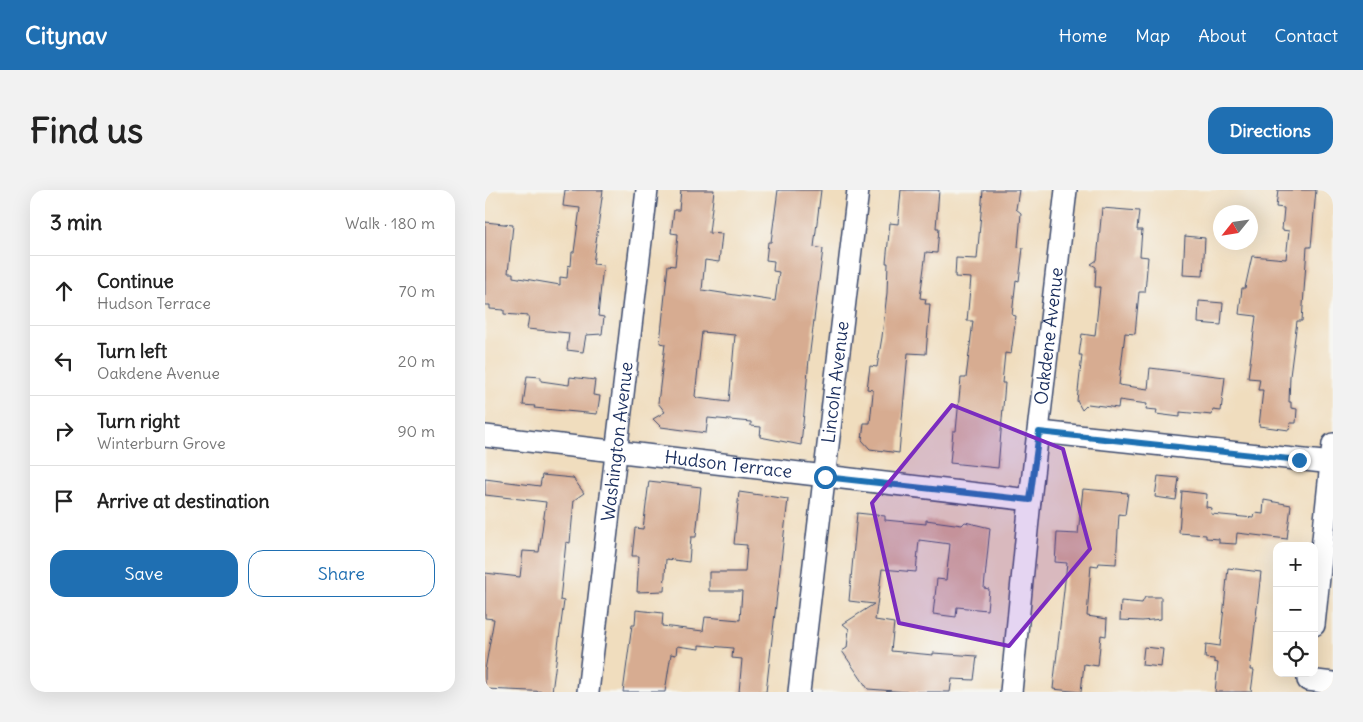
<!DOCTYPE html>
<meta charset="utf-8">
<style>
body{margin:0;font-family:Delius,sans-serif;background:#f2f2f2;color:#222}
.controls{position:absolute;right:15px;bottom:15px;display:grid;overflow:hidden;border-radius:10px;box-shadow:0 5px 20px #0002}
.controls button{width:45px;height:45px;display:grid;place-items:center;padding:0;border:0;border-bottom:1px solid #e0e0e0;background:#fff;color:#222;font:25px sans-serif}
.compass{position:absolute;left:728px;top:15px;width:45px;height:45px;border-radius:50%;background:#fff;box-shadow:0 5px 20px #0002;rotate:240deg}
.stop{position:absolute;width:15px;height:15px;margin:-11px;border:4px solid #1f6fb2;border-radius:50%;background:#fff}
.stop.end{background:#1f6fb2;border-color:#fff;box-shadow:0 1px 5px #0008}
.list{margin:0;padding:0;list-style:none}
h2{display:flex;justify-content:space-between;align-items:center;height:65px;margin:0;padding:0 20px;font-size:21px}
h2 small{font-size:16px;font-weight:400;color:#767676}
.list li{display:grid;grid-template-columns:32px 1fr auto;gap:15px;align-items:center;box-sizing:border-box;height:70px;padding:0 20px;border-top:1px solid #e0e0e0}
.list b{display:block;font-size:19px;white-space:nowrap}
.list p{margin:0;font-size:16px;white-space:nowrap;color:#767676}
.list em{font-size:16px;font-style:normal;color:#767676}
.actions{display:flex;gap:10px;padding:15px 20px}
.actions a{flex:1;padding:11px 0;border:1px solid #1f6fb2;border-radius:15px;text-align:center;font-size:18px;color:#1f6fb2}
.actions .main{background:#1f6fb2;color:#fff}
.icon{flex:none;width:28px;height:28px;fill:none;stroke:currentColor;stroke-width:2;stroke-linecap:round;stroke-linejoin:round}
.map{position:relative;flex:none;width:848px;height:502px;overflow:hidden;border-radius:15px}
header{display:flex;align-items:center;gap:30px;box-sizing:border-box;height:70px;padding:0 25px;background:#1f6fb2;color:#fff}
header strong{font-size:24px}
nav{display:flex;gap:28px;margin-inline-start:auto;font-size:18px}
.intro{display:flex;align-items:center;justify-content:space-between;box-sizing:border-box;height:120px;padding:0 30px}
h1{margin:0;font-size:35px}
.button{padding:12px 22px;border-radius:15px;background:#1f6fb2;color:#fff;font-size:18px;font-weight:700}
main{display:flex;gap:30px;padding:0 30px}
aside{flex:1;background:#fff;border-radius:15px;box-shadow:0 5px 20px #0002}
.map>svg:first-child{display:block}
.building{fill:#d7ac91;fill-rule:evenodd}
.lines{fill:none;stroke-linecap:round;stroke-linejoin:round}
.street-casing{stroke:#3b496c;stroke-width:24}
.street{stroke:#fff;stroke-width:21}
.route{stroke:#1f6fb2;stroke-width:6}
.marked{fill:#7b2cbf;fill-opacity:0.2;stroke:#7b2cbf;stroke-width:4;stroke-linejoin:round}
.labels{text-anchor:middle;stroke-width:4;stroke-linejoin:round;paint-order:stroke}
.street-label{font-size:18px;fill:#1b2f5e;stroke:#f6f6f2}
</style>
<header>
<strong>Citynav</strong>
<nav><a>Home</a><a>Map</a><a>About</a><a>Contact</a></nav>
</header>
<div class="intro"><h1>Find us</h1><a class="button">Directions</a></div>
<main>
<aside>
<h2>3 min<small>Walk · 180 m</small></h2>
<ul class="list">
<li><svg class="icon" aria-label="ahead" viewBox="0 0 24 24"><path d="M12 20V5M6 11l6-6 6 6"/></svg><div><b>Continue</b><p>Hudson Terrace</p></div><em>70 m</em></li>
<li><svg class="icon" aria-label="left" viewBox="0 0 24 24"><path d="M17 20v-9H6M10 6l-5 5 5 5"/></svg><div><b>Turn left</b><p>Oakdene Avenue</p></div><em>20 m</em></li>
<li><svg class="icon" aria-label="right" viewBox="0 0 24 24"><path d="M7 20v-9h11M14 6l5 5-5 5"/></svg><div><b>Turn right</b><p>Winterburn Grove</p></div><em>90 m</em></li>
<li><svg class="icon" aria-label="arrive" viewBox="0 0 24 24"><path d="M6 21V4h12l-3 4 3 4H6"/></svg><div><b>Arrive at destination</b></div></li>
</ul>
<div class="actions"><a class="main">Save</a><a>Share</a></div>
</aside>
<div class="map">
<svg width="848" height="502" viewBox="0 0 848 502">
<rect width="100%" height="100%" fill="#f6f6f2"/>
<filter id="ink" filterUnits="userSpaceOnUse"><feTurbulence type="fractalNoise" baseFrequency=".02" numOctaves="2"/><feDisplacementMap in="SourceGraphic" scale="10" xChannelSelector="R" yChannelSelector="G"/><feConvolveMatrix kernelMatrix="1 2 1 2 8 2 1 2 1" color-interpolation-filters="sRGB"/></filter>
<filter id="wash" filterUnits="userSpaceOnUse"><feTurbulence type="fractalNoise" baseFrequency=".0096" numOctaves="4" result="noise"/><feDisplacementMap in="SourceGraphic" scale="20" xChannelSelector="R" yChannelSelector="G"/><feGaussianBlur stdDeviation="1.12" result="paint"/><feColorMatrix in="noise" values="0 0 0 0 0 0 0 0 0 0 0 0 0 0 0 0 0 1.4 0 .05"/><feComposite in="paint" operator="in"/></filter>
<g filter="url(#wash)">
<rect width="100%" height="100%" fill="#f0ddbe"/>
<g id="blocks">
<path class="building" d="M 80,0 L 118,0 L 108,74 L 118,75 L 113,126 L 119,127 L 117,144 L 101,145 L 98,162 L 82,160 L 84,143 L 42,139 L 44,126 L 19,124 L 19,120 L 5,119 L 5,115 L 0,115 L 0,32 L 28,35 L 23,83 L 28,83 L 28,87 L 75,95 L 75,87 L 82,88 L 83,75 L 86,76 L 87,62 L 89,62 L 95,18 L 78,16 Z
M 196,0 L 229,0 L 224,43 L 237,44 L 234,72 L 220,70 L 217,100 L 290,111 L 294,82 L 288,81 L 289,71 L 281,70 L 283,52 L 286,52 L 293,0 L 336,0 L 329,57 L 338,59 L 324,169 L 316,255 L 275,247 L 276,237 L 266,236 L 266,232 L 223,228 L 221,243 L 176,237 L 168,229 L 180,222 L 173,213 L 180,154 L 175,153 L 183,75 L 190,76 L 193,44 L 186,43 L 189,20 L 194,20 ZM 217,142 L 250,145 L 244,212 L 212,208 L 210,206 Z
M 416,0 L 454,0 L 451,38 L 454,38 L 452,63 L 441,62 L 435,108 L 441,109 L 440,114 L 445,114 L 441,164 L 423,163 L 414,263 L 385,259 L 377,250 L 379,233 L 385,233 L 388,203 L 388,200 L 382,199 L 385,176 L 392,177 L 397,147 L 402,103 L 403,73 L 401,73 L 405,33 L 413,34 Z
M 498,0 L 534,0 L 531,19 L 536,23 L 533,57 L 538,58 L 534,91 L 531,90 L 527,125 L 531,126 L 526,164 L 520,163 L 517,193 L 520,193 L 513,278 L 465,273 L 468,241 L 471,241 L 476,188 L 481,188 L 488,131 L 482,131 L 486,88 L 470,87 L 471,68 L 492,69 Z
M 793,0 L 831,0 L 826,57 L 822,57 L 817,131 L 812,131 L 805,186 L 804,212 L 806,212 L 806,218 L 812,219 L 811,233 L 805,233 L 804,240 L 774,236 L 778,200 L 773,200 L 775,189 L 763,188 L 771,126 L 754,124 L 757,98 L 760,98 L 767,66 L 801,69 L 804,41 L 797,40 L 799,18 L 791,17 Z
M 617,18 L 654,21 L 652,40 L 657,40 L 655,66 L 663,67 L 660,102 L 654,102 L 650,144 L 640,143 L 634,195 L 663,199 L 665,178 L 740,187 L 736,221 L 728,220 L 727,225 L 695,222 L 695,227 L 671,224 L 672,220 L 661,219 L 662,214 L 634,210 L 633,218 L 603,214 L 597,220 L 592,211 L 597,165 L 594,165 L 597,144 L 610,146 L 615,97 L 610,97 L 611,77 L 606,74 L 612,70 Z
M 700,46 L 720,48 L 718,86 L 698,85 Z
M 714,111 L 738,113 L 736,135 L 713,133 Z
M 42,186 L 56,187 L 56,191 L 84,195 L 85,187 L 110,190 L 108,205 L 115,206 L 112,224 L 49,218 L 50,216 L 38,215 Z
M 57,285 L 88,288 L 99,303 L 89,310 L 85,353 L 81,352 L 75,410 L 79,411 L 67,502 L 0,499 L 0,480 L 9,429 L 0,428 L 0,383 L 35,387 L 38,361 L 54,362 L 61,312 L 0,305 L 0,289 L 55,296 Z
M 673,286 L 694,288 L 691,310 L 670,307 Z
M 164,291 L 216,297 L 211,347 L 206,347 L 204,372 L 181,369 L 179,401 L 152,402 L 154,366 L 147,366 L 150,338 L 158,339 Z
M 598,299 L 643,303 L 640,325 L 634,324 L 631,374 L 614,373 L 613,376 L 606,375 L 602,426 L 622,429 L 621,446 L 616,445 L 613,476 L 599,474 L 596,502 L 568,499 L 582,373 L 570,372 L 572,343 L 593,344 Z
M 697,301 L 722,304 L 721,317 L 727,318 L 726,324 L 769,328 L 770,323 L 778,324 L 779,310 L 806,315 L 802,349 L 752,343 L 751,354 L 734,353 L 734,349 L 721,348 L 721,345 L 694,343 Z
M 254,302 L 303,309 L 281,502 L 254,502 L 257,469 L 247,468 L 248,458 L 214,455 L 214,459 L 192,456 L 191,465 L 186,464 L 180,502 L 138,502 L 147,435 L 150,435 L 151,420 L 178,423 L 177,436 L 218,441 L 220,427 L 255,430 L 257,401 L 224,401 L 224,382 L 260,382 L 262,355 L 249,354 Z
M 372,323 L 400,326 L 400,330 L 441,334 L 441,330 L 477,335 L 480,332 L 505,338 L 499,398 L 504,399 L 502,420 L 472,417 L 471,427 L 448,424 L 452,389 L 461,390 L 465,354 L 434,350 L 431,382 L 397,379 L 390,430 L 409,433 L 406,461 L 448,465 L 448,463 L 492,466 L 489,490 L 467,489 L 465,502 L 423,502 L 383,499 L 357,461 L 362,458 L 364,439 L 358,434 L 389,414 L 364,411 Z
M 743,378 L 776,382 L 765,480 L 769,480 L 766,502 L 730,502 L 733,473 L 729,472 L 729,469 L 720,468 L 721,454 L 735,456 Z
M 660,407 L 676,407 L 676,429 L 657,431 L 635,430 L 636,411 L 657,413 Z
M 659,457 L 678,459 L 676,477 L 657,475 Z"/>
</g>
</g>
<g filter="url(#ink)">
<use href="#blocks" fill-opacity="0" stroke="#3b496c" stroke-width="1"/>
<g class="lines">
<defs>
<g id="street">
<path d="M 555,242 L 848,273"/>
<path id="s1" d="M 0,246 L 545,310"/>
<path d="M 829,435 L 848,254"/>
<path d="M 823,490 L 848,493"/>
<path id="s2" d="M 103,502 L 162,0"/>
<path id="s3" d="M 314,502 L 373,0"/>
<path id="s4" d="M 526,502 L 545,310 L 581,0"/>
</g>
</defs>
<use href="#street" class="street-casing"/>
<use href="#street" class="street"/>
</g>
</g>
<g class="lines" filter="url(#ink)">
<path class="route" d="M 340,287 L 545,310 L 554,242 L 814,270"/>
</g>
<path class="marked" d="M 467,215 L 578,259 L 605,359 L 524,456 L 414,433 L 387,313 Z"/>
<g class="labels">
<g class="street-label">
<text dy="6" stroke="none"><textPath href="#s4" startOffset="358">Oakdene Avenue</textPath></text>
<text dy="6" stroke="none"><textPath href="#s3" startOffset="312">Lincoln Avenue</textPath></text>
<text dy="6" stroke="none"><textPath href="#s2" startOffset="252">Washington Avenue</textPath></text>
<text dy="6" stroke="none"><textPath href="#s1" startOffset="245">Hudson Terrace</textPath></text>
</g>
</g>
</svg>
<div class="controls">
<button>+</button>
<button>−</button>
<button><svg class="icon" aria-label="locate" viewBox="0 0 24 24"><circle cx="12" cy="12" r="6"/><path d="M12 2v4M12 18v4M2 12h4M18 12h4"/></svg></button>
</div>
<svg class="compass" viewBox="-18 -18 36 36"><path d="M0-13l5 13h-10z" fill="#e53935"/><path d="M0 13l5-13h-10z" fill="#767676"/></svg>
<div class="stop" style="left:340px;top:287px"></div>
<div class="stop end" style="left:814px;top:270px"></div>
</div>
</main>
